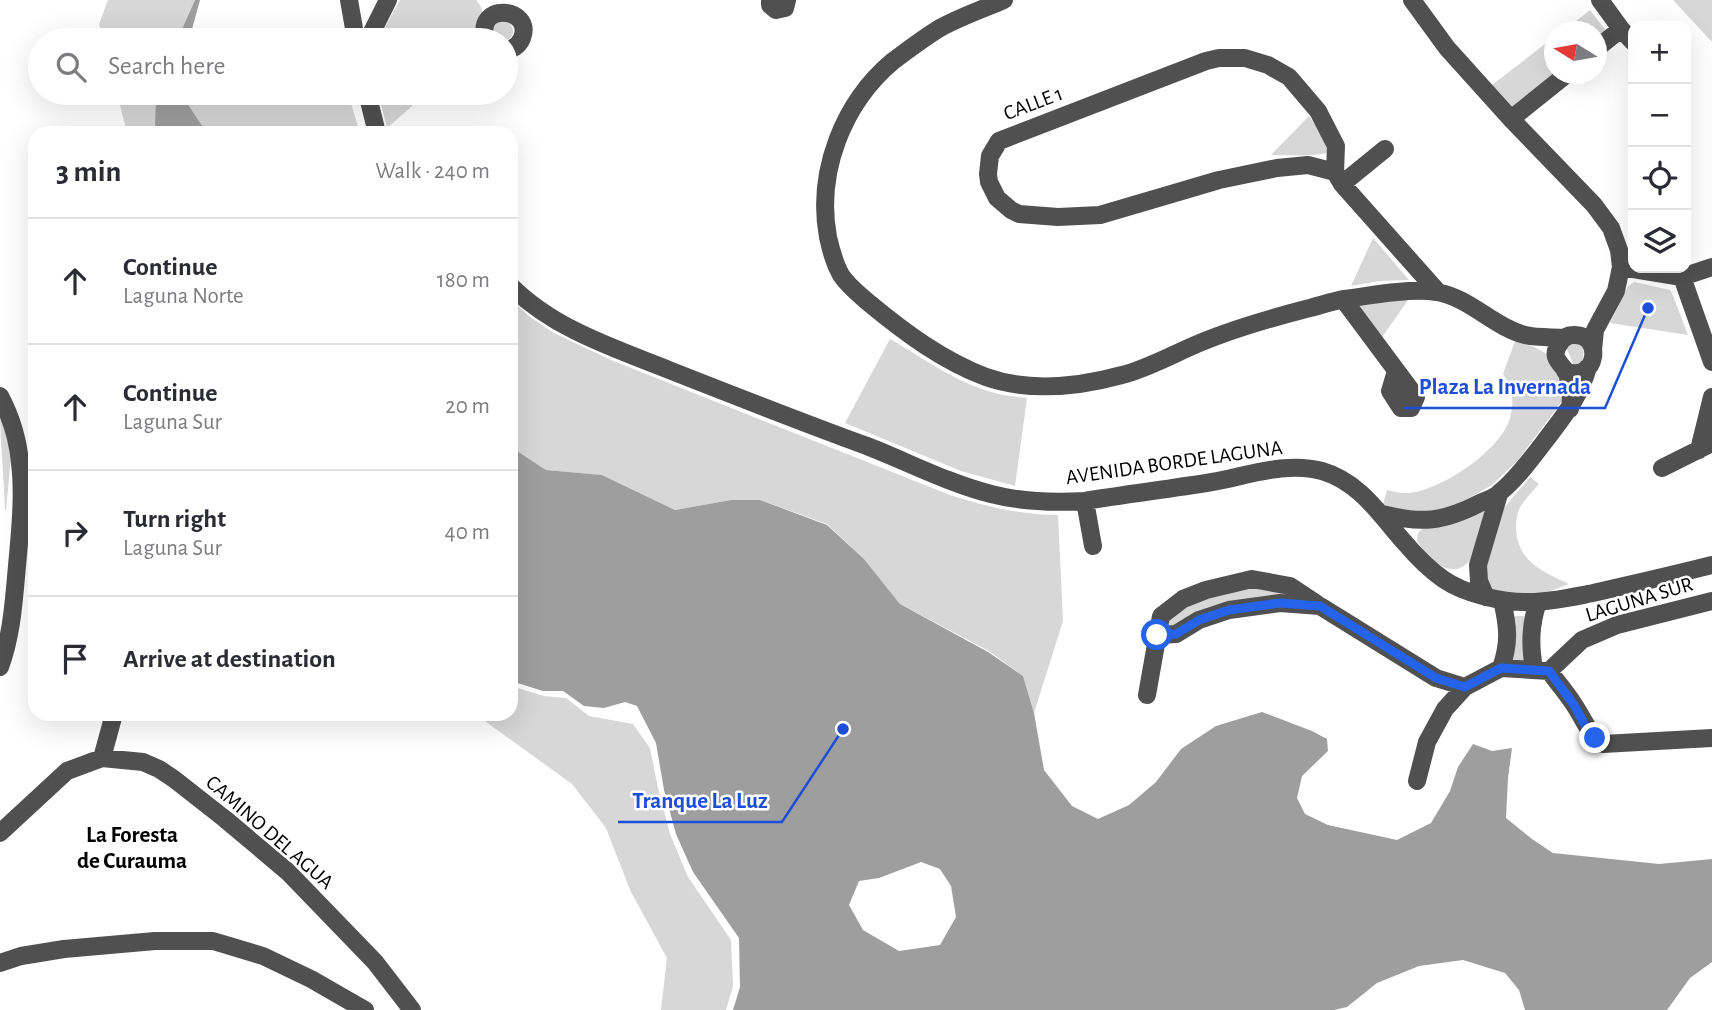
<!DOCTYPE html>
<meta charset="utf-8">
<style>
body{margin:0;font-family:"Alegreya Sans",sans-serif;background:#f7f7f7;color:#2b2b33}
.controls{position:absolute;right:21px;top:21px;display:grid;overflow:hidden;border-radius:14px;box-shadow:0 7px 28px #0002}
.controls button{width:63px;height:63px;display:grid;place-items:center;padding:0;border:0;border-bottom:2px solid #e1e1e2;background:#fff;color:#2b2b33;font:35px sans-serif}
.compass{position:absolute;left:1544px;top:21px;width:63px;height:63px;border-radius:50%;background:#fff;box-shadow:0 7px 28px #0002;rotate:281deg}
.stop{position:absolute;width:21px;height:21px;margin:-16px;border:5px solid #2563eb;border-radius:50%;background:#fff}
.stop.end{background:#2563eb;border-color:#fff;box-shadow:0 2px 7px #0008}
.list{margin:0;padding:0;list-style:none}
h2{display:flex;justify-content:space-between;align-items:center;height:91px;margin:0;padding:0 28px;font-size:30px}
h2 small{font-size:23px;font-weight:400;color:#7c7c81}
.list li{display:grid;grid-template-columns:46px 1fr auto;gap:21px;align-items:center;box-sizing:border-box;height:126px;padding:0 28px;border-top:2px solid #e1e1e2}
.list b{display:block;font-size:26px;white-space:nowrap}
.list p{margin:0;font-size:23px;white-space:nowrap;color:#7c7c81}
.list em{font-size:23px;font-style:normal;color:#7c7c81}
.icon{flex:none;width:38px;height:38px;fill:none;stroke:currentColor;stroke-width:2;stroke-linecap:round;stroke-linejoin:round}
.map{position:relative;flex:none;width:1712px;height:1010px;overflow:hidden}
.search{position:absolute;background:#fff;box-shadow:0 7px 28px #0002;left:28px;top:28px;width:490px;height:77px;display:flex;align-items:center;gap:18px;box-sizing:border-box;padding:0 24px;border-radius:38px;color:#7c7c81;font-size:26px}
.panel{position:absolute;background:#fff;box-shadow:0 7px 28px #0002;left:28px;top:126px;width:490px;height:595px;border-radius:21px}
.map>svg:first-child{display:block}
.green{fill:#d7d7d7}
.water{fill:#9e9e9e;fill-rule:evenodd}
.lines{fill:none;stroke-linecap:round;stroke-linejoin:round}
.minor{stroke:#505050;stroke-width:18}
.route{stroke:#2563eb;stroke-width:9}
.labels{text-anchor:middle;stroke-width:5;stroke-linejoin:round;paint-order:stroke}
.street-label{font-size:21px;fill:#000;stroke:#fff}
.neighbourhood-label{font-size:23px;font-weight:bold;fill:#000;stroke:#fff}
.leader{fill:none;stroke:#1d4ed8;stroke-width:2.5}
.callout-dot{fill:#1d4ed8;stroke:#fff;stroke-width:2.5}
.callout-label{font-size:23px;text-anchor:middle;font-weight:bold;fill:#1d4ed8;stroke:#fff;stroke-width:5;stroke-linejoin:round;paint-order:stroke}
</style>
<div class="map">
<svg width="1712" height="1010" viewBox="0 0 1712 1010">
<rect width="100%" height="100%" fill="#fff"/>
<path class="green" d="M 108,0 L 195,0 L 177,40 L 104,40 L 99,24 Z
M 400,0 L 476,0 C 488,13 482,25 478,40 L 378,40 Z
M 1673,0 L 1712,0 L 1712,42 Z
M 1590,10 L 1607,32 L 1597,40 L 1596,32 L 1562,32 Z
M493 31a10 10 0 1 1 20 0a10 10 0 1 1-20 0Z
M 1554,37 L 1554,74 L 1512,109 L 1492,85 Z
M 117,93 L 156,93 L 155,125 L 158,133 L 127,133 Z
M 188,93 L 349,93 L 352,107 L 360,133 L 207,133 L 187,103 Z
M 378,93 L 427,93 L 387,128 Z
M 1309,116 L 1327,142 L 1327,153 C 1310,157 1290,155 1271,155 Z
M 1373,238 L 1409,280 L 1379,281 L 1351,286 Z
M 1634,282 L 1670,290 L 1672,293 L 1688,335 L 1610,323 L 1628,286 Z
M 1410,297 L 1380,340 L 1351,305 Z
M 511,300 L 530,317 L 554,333 L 611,360 L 950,495 C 988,507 1017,514 1058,515 L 1063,621 L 1034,713 L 1023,676 L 989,651 L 900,604 L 864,559 L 827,524 L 760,500 L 731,500 L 675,510 L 602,475 L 546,470 L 511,447 Z
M 890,339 C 925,359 959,385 999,394 C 1008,396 1018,397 1027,398 L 1015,486 L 961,471 L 845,423 Z
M 1515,341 C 1524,344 1534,346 1542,351 C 1559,360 1565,384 1562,401 L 1518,460 L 1492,485 L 1462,502 L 1442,511 L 1423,513 L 1392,510 L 1383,504 L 1387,490 C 1393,491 1399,493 1404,493 C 1437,494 1498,452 1509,421 C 1515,404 1513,389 1503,374 Z
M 1574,341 L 1584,348 L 1582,365 L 1575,368 L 1567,349 L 1569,344 Z
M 0,408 L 12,445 L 6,510 L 5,510 C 4,476 0,442 0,408 Z
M 1530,477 L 1539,484 C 1533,491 1526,498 1521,506 C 1517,512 1516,520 1516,527 C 1517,562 1542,571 1569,584 C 1553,591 1531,597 1514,595 C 1505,594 1495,590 1486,587 L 1485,568 L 1504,508 Z
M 1483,510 L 1485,513 L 1470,560 C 1453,583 1428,558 1417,541 L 1418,533 L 1422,529 Z
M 1259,586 L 1287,592 L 1285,599 L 1171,628 L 1166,623 L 1168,617 L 1206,595 Z
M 1517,616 L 1524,616 L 1528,618 L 1526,662 L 1514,662 L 1509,655 L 1513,617 Z
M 511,686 L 544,696 L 566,698 L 589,716 L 633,724 L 650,748 L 658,788 L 670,834 L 688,877 L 731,940 L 733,986 L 726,1010 L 661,1010 L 667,958 L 630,890 L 606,828 L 572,784 L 475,714 L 511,714 Z"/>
<path class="water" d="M 195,0 L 200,0 L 189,40 L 177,40 Z
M 156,93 L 188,93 L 187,103 L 207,133 L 158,133 L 155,125 Z
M 511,447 L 546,470 L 602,475 L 675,510 L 731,500 L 760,500 L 827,525 L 864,559 L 900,604 L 988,652 L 1023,676 L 1034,713 L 1044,770 L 1072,806 L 1098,819 L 1129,805 L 1156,782 L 1181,749 L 1216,726 L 1262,712 L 1312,731 L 1327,739 L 1328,751 L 1302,776 L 1297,798 L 1305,814 L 1328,825 L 1397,840 L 1431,823 L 1450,791 L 1458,767 L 1473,744 L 1492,751 L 1512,748 L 1508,778 L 1506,818 L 1532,839 L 1553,853 L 1659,864 L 1712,859 L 1712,962 L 1690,978 L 1667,1010 L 1525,1010 L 1519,990 L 1505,973 L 1463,960 L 1419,966 L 1377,983 L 1347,1007 L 1334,1010 L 733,1010 L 740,987 L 739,938 L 693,872 L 676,834 L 664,790 L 656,743 L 637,706 L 625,702 L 604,708 L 584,706 L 563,691 L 543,691 L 511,681 ZM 921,862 L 940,869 L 951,886 L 956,917 L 940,945 L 899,951 L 863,930 L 849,905 L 859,881 L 879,878 Z"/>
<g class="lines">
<path class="minor" d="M 349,0 L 356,40
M 770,0 L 770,5 L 776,10 L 785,8 L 787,0
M 1004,0 C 983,9 960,17 940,28 C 925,37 908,50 893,61 C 843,103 816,172 828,237 C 831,250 834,263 841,275 C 848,286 860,295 869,303 C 904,332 943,361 986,377 C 1029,392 1078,387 1122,375 C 1147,369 1177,352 1202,342 C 1236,328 1271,318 1306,309 C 1319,306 1332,301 1345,299 C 1372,295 1411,288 1437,292 C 1470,298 1494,327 1525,335 C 1537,338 1552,337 1565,338
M 1412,0 L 1447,48 L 1511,119 L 1594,205 L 1611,228 L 1619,250 L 1621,267 L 1616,291 L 1595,330 L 1593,350
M 1600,0 L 1621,29 L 1633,42
M 368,40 L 388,0
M 486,40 C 474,1 534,7 522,38 C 519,46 513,49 506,51
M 1596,49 L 1621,29
M 367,93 L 377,133
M 1511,119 L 1567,74
M 1335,172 L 1308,165 L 1277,168 L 1219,180 L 1100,215 L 1058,217 L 1019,214 L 1011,210 L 997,198 L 989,182 L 988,174 L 990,156 L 999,141 L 1206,61 L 1219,58 L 1245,58 L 1268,65 L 1289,77 L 1318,111 L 1336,146 L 1335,172 L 1342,184 L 1438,292
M 1342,184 L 1385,149
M 1621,267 L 1682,277 L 1712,267
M 1682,277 L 1712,362
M 511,286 C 554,329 614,348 669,370 C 735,396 801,422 867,446 C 908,462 948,483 991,494 C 1022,502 1053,503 1085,501 C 1127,494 1170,489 1212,482 C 1247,476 1286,461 1322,471 C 1360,482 1380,515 1405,543 C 1416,556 1429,569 1443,579 C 1464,594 1504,603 1530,602 C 1551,602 1572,597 1593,593 C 1633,584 1672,575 1712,565
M 1343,299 L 1416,397 L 1411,408 L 1401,408 L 1390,391 L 1396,371
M 1565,371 C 1598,384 1604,333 1573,335 C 1568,335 1563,338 1560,343 C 1550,356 1559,362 1566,371 C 1568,374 1568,378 1569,382 C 1572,391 1571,399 1570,409
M 0,396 C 11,417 18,439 20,463 C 24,496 20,532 17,566 C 14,599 12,635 0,667
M 1699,450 L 1712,397
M 1662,468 L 1712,443
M 1085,501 L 1093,546
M 1382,514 C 1422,524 1443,522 1480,503 C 1486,500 1494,498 1499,493 C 1516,480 1535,454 1548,437 C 1566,413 1580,396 1588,367
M 1486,597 L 1479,581 L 1478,565 L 1499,494
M 1157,635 L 1176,634 L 1199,620 L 1229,610 L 1280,603 L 1320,606 L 1436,678 L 1465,687
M 1501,668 L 1549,671 C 1557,682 1566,692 1573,703 C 1584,719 1587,732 1603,744 L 1712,738
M 1501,668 C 1510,642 1508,626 1502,600
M 1534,669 C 1530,645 1530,625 1538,602
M 1549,671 L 1582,640 L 1617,625 L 1712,601
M 1147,695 L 1161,616 L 1183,599 L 1206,590 L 1252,579 L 1290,586 L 1317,604
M 102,758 L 114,714
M 1417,781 L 1427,742 L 1445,709 L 1465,687 L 1501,668
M 0,833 L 67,771 L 102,758 L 143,762 L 159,769 L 174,779 L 225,819 L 288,872 L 375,962 L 412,1010
M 0,963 L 21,956 L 64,949 L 155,941 L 213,941 L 263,956 L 311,979 L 365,1010"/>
</g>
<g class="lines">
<path class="route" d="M 1157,635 L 1176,634 L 1199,620 L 1229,610 L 1280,603 L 1320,606 L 1436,678 L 1465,687 L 1501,668 L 1549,671 L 1574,705 L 1586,727 L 1595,738"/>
</g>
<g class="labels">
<g class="street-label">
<text transform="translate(1033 103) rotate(-21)" y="7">CALLE 1</text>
<text transform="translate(1174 462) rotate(-8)" y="7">AVENIDA BORDE LAGUNA</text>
<text transform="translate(1639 599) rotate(-17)" y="7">LAGUNA SUR</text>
<text transform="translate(270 832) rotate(41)" y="7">CAMINO DEL AGUA</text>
</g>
<g class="neighbourhood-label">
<text x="132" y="842">La Foresta<tspan x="132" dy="26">de Curauma</tspan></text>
</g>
</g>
<path class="leader" d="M1648 308L1605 408H1404M843 729L782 822H618"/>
<g class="callout-dot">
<circle cx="1648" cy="308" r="7"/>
<circle cx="843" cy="729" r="7"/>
</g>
<g class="callout-label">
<text x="1505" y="394">Plaza La Invernada</text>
<text x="700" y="808">Tranque La Luz</text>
</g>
</svg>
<div class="controls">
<button>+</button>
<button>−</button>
<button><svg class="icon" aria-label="locate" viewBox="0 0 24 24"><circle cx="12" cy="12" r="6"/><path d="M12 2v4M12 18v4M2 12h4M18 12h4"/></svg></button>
<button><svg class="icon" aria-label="layers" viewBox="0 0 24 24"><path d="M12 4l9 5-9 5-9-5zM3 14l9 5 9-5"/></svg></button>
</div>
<svg class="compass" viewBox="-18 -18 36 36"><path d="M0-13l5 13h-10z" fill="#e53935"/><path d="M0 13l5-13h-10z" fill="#7c7c81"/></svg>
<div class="stop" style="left:1157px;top:635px"></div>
<div class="stop end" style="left:1595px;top:738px"></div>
<div class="search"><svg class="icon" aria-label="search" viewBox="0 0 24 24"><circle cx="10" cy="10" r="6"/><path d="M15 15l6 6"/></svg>Search here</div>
<section class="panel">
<h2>3 min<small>Walk · 240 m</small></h2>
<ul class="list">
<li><svg class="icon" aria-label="ahead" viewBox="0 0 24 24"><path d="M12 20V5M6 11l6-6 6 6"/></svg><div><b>Continue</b><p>Laguna Norte</p></div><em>180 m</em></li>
<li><svg class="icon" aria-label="ahead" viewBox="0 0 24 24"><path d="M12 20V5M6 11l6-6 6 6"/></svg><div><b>Continue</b><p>Laguna Sur</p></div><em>20 m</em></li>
<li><svg class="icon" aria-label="right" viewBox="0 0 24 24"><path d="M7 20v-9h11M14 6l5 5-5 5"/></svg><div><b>Turn right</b><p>Laguna Sur</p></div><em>40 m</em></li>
<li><svg class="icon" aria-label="arrive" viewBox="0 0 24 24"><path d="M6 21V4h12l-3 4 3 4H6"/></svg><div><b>Arrive at destination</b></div></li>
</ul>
</section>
</div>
